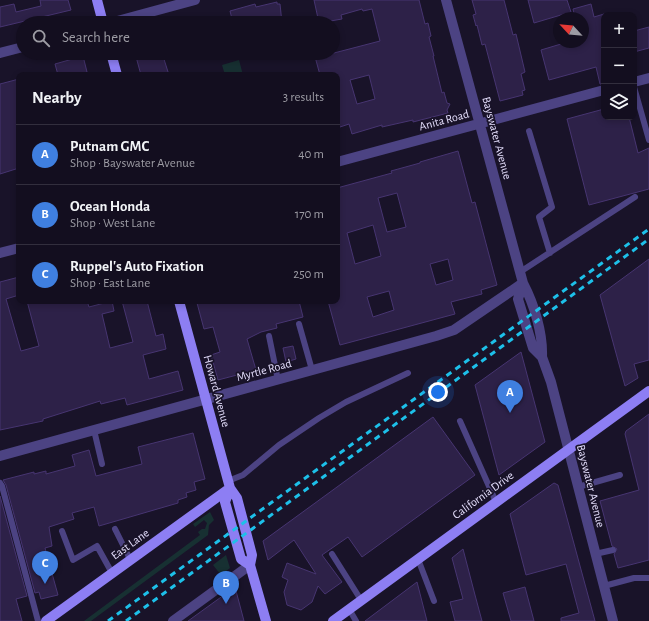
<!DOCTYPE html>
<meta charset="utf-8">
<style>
body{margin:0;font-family:"Alegreya Sans",sans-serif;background:#201c2c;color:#f1f3f6}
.controls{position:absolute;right:12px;top:12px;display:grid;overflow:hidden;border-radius:8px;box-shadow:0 2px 6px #0003}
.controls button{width:36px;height:36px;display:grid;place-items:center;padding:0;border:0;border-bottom:1px solid #322e3d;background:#130e1f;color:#f1f3f6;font:20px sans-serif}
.compass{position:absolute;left:553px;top:12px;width:36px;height:36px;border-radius:50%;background:#130e1f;box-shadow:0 2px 6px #0003;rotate:296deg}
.you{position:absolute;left:438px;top:392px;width:14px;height:14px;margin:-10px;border:3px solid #fff;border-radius:50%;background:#1a73e8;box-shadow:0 0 0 6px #1a73e833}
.badge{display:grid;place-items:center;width:26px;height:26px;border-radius:50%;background:#b45309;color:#fff;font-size:13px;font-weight:700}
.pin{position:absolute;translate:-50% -33px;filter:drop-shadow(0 1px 2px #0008)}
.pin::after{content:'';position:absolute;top:21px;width:14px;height:12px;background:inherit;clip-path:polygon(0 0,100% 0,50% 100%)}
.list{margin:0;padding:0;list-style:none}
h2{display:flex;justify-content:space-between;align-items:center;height:52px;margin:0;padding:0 16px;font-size:17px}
h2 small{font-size:13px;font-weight:400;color:#9d9ca4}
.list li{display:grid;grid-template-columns:26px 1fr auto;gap:12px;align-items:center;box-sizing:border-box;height:60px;padding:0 16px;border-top:1px solid #322e3d}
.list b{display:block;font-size:15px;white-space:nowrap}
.list p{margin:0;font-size:13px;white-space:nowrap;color:#9d9ca4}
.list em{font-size:13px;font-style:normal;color:#9d9ca4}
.icon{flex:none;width:22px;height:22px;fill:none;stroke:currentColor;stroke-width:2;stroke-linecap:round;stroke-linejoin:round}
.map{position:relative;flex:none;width:649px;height:621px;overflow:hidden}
.search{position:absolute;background:#130e1f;box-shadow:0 2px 6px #0003;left:16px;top:16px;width:324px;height:44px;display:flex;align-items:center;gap:10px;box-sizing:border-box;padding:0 14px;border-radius:22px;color:#9d9ca4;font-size:15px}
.panel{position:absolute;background:#130e1f;box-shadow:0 2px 6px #0003;left:16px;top:72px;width:324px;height:232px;border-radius:8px}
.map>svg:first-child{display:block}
.green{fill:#173032}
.building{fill:#2d2148;stroke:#473571;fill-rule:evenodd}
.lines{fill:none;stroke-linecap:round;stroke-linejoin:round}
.lane{stroke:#4c4383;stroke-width:6}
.street{stroke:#4c4383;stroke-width:10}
.secondary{stroke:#8d7ef3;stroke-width:10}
.rail{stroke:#1dc0e9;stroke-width:3;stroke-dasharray:6 5;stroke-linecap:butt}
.labels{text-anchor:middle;stroke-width:3.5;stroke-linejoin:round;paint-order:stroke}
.street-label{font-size:12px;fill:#e4defc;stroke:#191329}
</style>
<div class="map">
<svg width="649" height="621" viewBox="0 0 649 621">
<rect width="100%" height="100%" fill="#191329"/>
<path class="green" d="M 239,60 L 243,75 L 225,75 L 222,65 Z
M 210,512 L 214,520 L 209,525 L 208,535 L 91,621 L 84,621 L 200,535 L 198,532 L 202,529 L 205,529 L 207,523 L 204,520 L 195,527 L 193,524 Z
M 226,555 L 230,568 L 221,575 L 213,565 Z"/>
<path class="building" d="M 40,0 L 68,0 L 71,10 L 0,27 L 0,7 L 14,4 L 16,12 L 41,6 Z
M 314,0 L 419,0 L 425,24 L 428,23 L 431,36 L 429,37 L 434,56 L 433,56 L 442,93 L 444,92 L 447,103 L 450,104 L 447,110 L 448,113 L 413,122 L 413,120 L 382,127 L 382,125 L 352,134 L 349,124 L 337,128 L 337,75 L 320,75 L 314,53 L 334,53 L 380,41 L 372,9 L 363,11 L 362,9 L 341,15 L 342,19 L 319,23 ZM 369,75 L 375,99 L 357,104 L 350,80 Z
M 472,0 L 504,0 L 513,35 L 516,34 L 525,72 L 521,74 L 525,90 L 522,91 L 523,95 L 500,101 L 485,44 L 482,45 L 477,25 L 476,26 L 473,15 L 476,14 Z
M 528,0 L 567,0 L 571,12 L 534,23 Z
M 277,2 L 277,4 L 280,4 L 282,23 L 233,23 L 230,11 L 255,4 L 256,7 Z
M 591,4 L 594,17 L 604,14 L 604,84 L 600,84 L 596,67 L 549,80 L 541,50 L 561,44 L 560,42 L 583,42 L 583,18 L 575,18 L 573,9 Z
M 649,27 L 649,48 L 634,52 L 634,31 Z
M 135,53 L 162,53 L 169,75 L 141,75 Z
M 83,56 L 87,72 L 77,75 L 58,75 L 55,64 Z
M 19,79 L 19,168 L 0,174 L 0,84 Z
M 604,109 L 604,117 L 629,117 L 638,153 L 649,148 L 649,189 L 589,205 L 567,119 Z
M 458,151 L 472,203 L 475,202 L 497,285 L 481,290 L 482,294 L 451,302 L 455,314 L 340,345 L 328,301 L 337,301 L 337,188 L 392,173 L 391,171 L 420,163 L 420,162 ZM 397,193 L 406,227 L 387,232 L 378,198 ZM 373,225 L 381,256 L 355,264 L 347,233 ZM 448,259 L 453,280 L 436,285 L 430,264 ZM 389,291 L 394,310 L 373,317 L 367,297 Z
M 649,259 L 649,360 L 634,364 L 638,378 L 625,386 L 600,295 Z
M 19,277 L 19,295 L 6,299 L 21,351 L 39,346 L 27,301 L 87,301 L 89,307 L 112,301 L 114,311 L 102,314 L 110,348 L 133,342 L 122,301 L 147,301 L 156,336 L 163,334 L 166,349 L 143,355 L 149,379 L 178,371 L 183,390 L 127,405 L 125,398 L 101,404 L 100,401 L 43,419 L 43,421 L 0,430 L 0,282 Z
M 203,301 L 299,301 L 303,317 L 276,324 L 277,328 L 261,332 L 247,339 L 256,370 L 218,380 L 211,355 L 220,352 L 213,327 L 204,329 L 197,303 Z
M 293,346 L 296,359 L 286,362 L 283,348 Z
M 521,352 L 545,442 L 499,475 L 475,385 Z
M 649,414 L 649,560 L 618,568 L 614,554 L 617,549 L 612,546 L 600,501 L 639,490 L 625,434 L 626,431 Z
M 433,417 L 475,475 L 362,557 L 348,537 L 322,555 L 342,582 L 325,594 L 318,586 L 312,602 L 301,610 L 287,605 L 284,592 L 288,580 L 282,577 L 287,563 L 316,574 L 294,540 L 268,560 L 263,541 Z
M 193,433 L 205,479 L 194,482 L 196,490 L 186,493 L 187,497 L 178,500 L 178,503 L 99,526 L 94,507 L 72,513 L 74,519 L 49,527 L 52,546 L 45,548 L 58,595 L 41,599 L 39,592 L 35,593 L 6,485 L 3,480 L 34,472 L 34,474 L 46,471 L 46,474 L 75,466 L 72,455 L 89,450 L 96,476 L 142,464 L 138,447 Z
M 554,483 L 558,485 L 595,621 L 561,621 L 561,618 L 579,613 L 566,564 L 526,575 L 510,514 Z
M 0,496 L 27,596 L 16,599 L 22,621 L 0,621 Z
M 463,549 L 475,595 L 482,621 L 455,621 L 450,602 L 463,599 L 452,558 Z
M 417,582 L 427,621 L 365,621 Z
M 235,587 L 244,621 L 188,621 Z
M 525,587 L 534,621 L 511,621 L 503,593 Z"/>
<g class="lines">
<path class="lane" d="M 634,87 L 649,140
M 529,131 L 552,207 L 539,217 L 550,253
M 520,272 L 635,197
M 299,324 L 312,370
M 269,336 L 278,380
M 460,421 L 496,502
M 94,430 L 102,464
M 228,481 L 243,475 L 279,445 L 319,418 L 346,402 L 408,373
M 0,483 L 2,486 L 38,621
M 578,487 L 620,475
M 115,529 L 130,559
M 62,531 L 73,560 L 97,546 L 112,573
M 332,554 L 361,600
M 595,554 L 613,550
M 418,559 L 434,601
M 604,586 L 634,578 L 649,578
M 349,609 L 356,621"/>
<path class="street" d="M 446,0 L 523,283 C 534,304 543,333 542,357
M 110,23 L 195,0
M 0,53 L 23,47
M 634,82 L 649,78
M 337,162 L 604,90
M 0,253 L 19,248
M 523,283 L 518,299 L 533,348 L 542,357 L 551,382 L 613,621
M 0,456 L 436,336 L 454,330 L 523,283
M 173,621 L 250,565"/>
<path class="secondary" d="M 97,0 L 103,23
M 111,53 L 117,75
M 179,301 L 230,488 L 237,498 L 252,555 L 250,565 L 266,621
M 230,488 L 225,502 L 241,559 L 250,565
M 46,621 L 230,488
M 333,621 L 649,391"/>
<path class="rail" d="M 108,621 L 649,229
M 126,621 L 649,239"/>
</g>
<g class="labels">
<g class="street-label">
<text transform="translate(444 120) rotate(-15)" y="4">Anita Road</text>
<text transform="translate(497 138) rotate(75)" y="4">Bayswater Avenue</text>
<text transform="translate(264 370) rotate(-15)" y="4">Myrtle Road</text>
<text transform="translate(217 391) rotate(75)" y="4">Howard Avenue</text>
<text transform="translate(591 486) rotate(76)" y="4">Bayswater Avenue</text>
<text transform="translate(483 495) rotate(-36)" y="4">California Drive</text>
<text transform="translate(130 544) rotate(-36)" y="4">East Lane</text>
</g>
</g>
</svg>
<div class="controls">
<button>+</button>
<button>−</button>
<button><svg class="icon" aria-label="layers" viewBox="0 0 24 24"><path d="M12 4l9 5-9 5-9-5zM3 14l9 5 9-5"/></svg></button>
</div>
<svg class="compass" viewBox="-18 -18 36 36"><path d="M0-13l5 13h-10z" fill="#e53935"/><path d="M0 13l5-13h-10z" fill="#9d9ca4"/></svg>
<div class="you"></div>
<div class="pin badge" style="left:510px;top:413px;background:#3f7fe0">A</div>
<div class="pin badge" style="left:226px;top:604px;background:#3f7fe0">B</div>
<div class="pin badge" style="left:45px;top:584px;background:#3f7fe0">C</div>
<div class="search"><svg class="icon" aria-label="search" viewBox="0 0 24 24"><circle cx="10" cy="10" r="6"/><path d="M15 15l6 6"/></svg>Search here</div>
<section class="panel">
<h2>Nearby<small>3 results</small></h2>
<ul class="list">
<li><span class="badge" style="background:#3f7fe0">A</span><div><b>Putnam GMC</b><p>Shop · Bayswater Avenue</p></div><em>40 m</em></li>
<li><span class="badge" style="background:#3f7fe0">B</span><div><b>Ocean Honda</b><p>Shop · West Lane</p></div><em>170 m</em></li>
<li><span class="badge" style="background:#3f7fe0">C</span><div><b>Ruppel's Auto Fixation</b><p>Shop · East Lane</p></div><em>250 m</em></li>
</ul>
</section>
</div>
